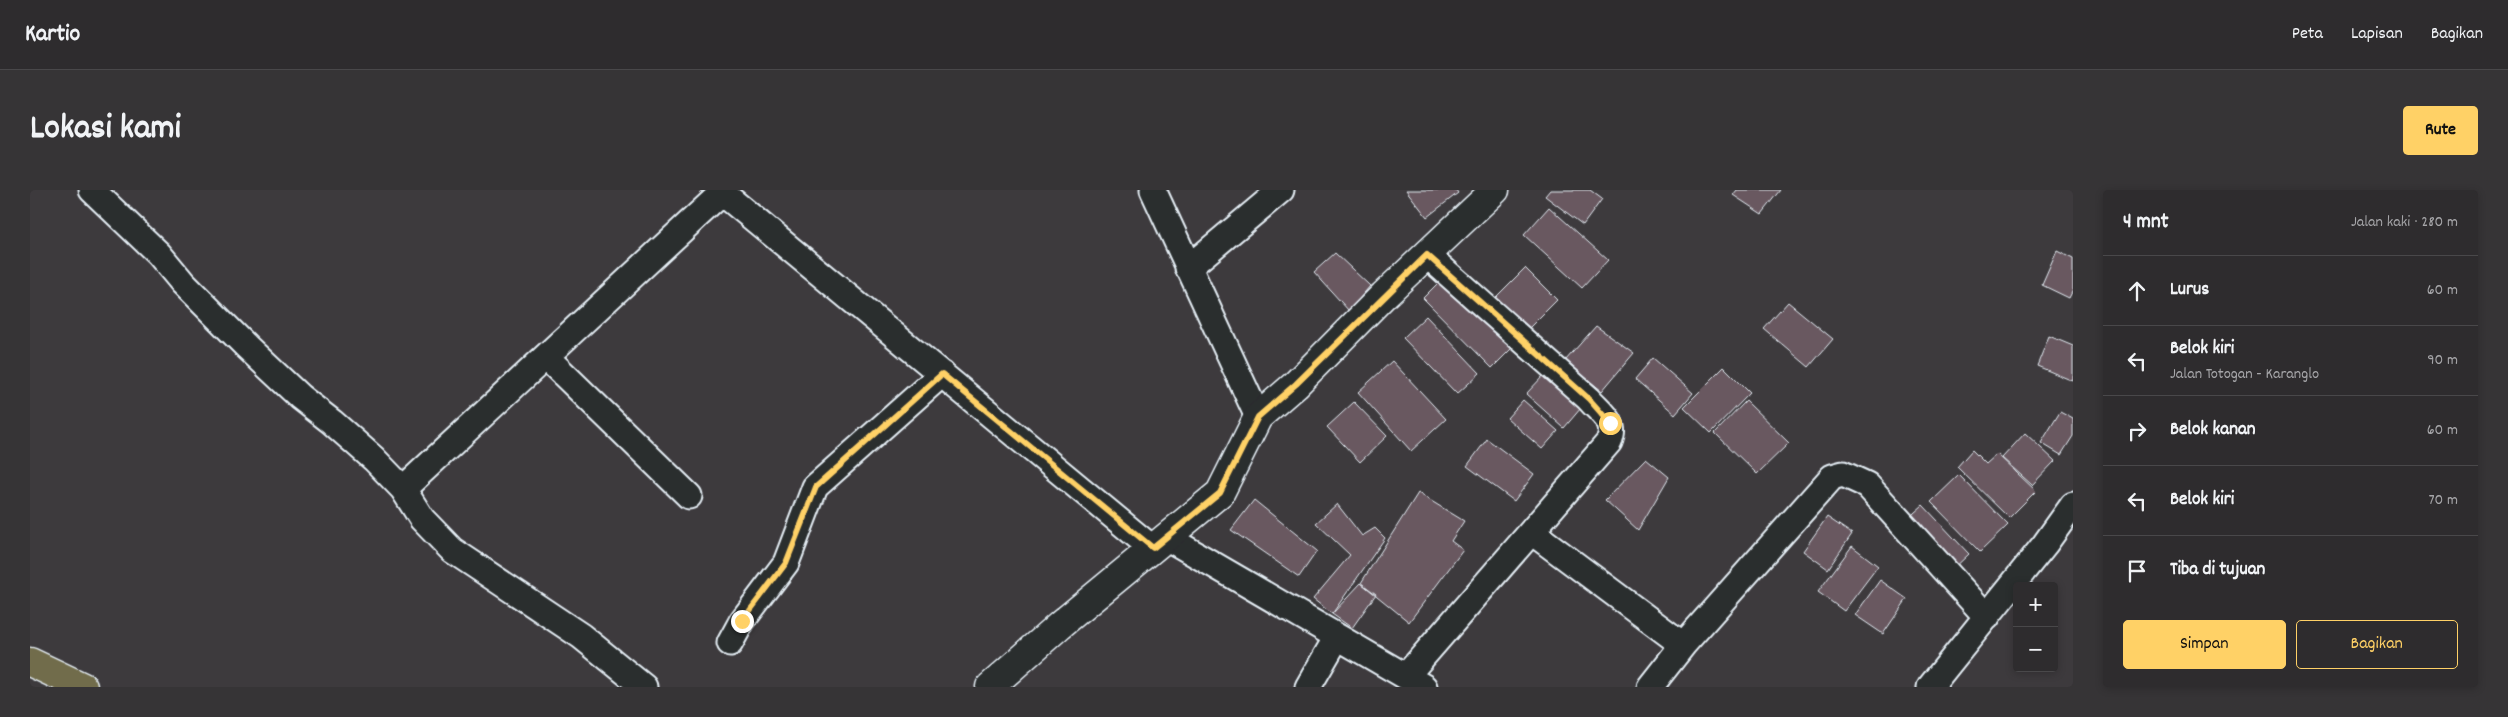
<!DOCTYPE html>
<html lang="id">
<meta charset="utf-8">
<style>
body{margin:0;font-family:Dekko,sans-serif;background:#363436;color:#f1f3f6}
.controls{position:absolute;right:15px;bottom:15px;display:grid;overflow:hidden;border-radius:5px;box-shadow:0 2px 8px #0003}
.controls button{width:45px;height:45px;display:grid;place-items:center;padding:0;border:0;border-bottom:1px solid #49484a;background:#2e2c2e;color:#f1f3f6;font:25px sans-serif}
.stop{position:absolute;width:15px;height:15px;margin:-11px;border:4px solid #ffd166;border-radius:50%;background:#fff}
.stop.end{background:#ffd166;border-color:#fff;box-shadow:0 1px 5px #0008}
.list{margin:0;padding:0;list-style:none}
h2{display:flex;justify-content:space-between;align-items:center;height:65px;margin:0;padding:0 20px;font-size:21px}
h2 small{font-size:16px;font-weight:400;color:#a7a7aa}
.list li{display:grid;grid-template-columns:32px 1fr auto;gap:15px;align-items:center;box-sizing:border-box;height:70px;padding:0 20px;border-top:1px solid #49484a}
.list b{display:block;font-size:19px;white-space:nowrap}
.list p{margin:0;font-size:16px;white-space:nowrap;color:#a7a7aa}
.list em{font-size:16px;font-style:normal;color:#a7a7aa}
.actions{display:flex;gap:10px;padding:15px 20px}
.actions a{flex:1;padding:11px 0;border:1px solid #ffd166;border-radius:5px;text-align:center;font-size:18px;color:#ffd166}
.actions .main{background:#ffd166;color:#111}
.icon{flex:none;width:28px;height:28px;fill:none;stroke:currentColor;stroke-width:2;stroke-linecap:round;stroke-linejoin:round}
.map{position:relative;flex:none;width:2043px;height:497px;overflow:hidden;border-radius:5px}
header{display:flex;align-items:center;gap:30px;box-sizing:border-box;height:70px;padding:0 25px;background:#2e2c2e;border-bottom:1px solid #49484a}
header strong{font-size:24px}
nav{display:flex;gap:28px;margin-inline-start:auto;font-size:18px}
.intro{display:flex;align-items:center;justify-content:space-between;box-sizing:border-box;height:120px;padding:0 30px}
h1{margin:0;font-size:35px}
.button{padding:12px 22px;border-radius:5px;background:#ffd166;color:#111;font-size:18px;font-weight:700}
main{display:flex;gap:30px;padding:0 30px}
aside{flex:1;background:#2e2c2e;border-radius:5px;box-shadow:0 2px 8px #0003}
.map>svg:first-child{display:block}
.building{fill:#695861;stroke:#e8f1f8}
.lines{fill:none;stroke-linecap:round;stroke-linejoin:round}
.street-casing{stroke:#e8f1f8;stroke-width:29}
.secondary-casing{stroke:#e8f1f8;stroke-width:31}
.highway-casing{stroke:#e8f1f8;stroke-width:31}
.street{stroke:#2a2d2e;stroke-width:25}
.secondary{stroke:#2a2d2e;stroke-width:28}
.highway{stroke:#716c4b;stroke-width:28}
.route{stroke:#ffd166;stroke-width:6}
</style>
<header>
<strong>Kartio</strong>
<nav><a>Peta</a><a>Lapisan</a><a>Bagikan</a></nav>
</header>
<div class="intro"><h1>Lokasi kami</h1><a class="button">Rute</a></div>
<main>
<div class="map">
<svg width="2043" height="497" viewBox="0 0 2043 497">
<rect width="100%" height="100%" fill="#3d3a3d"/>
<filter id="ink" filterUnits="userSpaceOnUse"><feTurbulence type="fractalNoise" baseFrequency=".02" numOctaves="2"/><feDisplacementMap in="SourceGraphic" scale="10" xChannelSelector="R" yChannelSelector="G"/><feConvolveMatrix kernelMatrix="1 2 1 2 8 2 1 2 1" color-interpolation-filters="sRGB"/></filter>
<g filter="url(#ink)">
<path class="building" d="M 1376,0 L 1426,0 L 1428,3 L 1397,27 Z
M 1520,0 L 1560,0 L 1572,9 L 1553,35 L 1515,6 Z
M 1707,0 L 1751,0 L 1732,24 L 1703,5 Z
M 1519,17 L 1578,70 L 1552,98 L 1494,45 Z
M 2027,61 L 2043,69 L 2043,100 L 2039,108 L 2012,95 Z
M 1305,63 L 1340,96 L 1319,121 L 1284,82 Z
M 1495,78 L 1527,110 L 1495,142 L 1463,110 Z
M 1413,88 L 1483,157 L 1462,178 L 1393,108 Z
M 1758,112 L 1803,149 L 1779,177 L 1734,139 Z
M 1396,126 L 1450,183 L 1427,204 L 1373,148 Z
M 1566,136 L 1604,163 L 1572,201 L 1535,171 Z
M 2019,146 L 2043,156 L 2043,191 L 2007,176 Z
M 1623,168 L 1663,203 L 1645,224 L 1605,189 Z
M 1362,171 L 1416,229 L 1381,261 L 1328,202 Z
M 1694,177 L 1720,203 L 1681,243 L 1654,217 Z
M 1514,185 L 1551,218 L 1534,238 L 1496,204 Z
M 1493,210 L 1528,241 L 1512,259 L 1477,228 Z
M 1716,211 L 1759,253 L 1727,284 L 1685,243 Z
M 1324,212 L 1357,246 L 1330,272 L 1297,237 Z
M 2030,222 L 2043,229 L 2043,246 L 2031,265 L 2011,253 Z
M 1995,243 L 2025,271 L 2002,295 L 1972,268 Z
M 1457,249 L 1504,284 L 1484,311 L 1437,276 Z
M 1942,260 L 1956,274 L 1967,264 L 2006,301 L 1979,328 L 1927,277 Z
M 1616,268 L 1639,287 L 1608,340 L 1575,310 Z
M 1929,285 L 1978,335 L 1950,362 L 1901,312 Z
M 1388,303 L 1434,331 L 1421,351 L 1433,360 L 1379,432 L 1331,393 Z
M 1224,310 L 1287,361 L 1269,387 L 1201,340 Z
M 1307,314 L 1332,346 L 1345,338 L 1355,348 L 1302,424 L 1283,409 L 1320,365 L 1286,333 Z
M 1893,315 L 1939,364 L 1921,381 L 1875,331 Z
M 1797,327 L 1822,344 L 1798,379 L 1773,361 Z
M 1822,356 L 1848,376 L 1814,421 L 1788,402 Z
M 1850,390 L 1877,409 L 1853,444 L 1825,425 Z
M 1331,393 L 1346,404 L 1322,438 L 1302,424 Z"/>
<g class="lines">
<defs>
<path id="street" d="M 62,0 L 129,64 L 153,93 L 217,157 L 270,207 L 302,232 L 344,269 L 373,299 L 392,329 L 422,360 L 551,446 L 614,497
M 689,0 L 1123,359
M 1123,0 L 1228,227
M 1158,78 L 1251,0
M 516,167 L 659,306
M 373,299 L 695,0
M 1503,343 L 1653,455
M 1136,347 L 1394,497
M 700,453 L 712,431 L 756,373 L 785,297 L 912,184
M 1376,486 L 1579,252 C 1588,232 1571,223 1559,209 L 1397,65
M 1278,497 L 1307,447
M 1620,497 L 1653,455 L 1802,287 L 1813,284 L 1837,295 L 1957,427
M 1900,497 L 2015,354 L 2043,315"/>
<path id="secondary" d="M 960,497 L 1030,435 L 1190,303 L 1228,227 L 1266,194 L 1354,105 L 1465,0"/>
<path id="highway" d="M 0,472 L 53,497"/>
</defs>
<use href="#street" class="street-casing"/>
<use href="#secondary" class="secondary-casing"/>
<use href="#highway" class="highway-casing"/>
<use href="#street" class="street"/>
<use href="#secondary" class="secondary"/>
<use href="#highway" class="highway"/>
</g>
</g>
<g class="lines" filter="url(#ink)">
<path class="route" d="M 712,431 L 756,373 L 786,297 L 912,184 L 1123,358 L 1190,303 L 1228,227 L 1266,194 L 1397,65 L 1559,209 L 1580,233"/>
</g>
</svg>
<div class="controls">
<button>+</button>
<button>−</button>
</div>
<div class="stop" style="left:1580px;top:233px"></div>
<div class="stop end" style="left:712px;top:431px"></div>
</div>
<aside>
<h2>4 mnt<small>Jalan kaki · 280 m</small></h2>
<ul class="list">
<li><svg class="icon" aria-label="ahead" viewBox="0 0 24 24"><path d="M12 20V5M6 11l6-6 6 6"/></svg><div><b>Lurus</b></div><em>60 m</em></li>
<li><svg class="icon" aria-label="left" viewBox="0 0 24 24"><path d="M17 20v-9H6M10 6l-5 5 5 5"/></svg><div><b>Belok kiri</b><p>Jalan Totogan - Karanglo</p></div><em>90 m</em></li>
<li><svg class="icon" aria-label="right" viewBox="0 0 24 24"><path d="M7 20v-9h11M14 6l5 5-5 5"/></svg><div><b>Belok kanan</b></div><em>60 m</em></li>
<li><svg class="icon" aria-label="left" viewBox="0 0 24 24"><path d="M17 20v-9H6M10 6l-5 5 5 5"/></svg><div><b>Belok kiri</b></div><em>70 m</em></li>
<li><svg class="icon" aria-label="arrive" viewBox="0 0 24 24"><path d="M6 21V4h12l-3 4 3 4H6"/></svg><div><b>Tiba di tujuan</b></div></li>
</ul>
<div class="actions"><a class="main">Simpan</a><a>Bagikan</a></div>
</aside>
</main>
